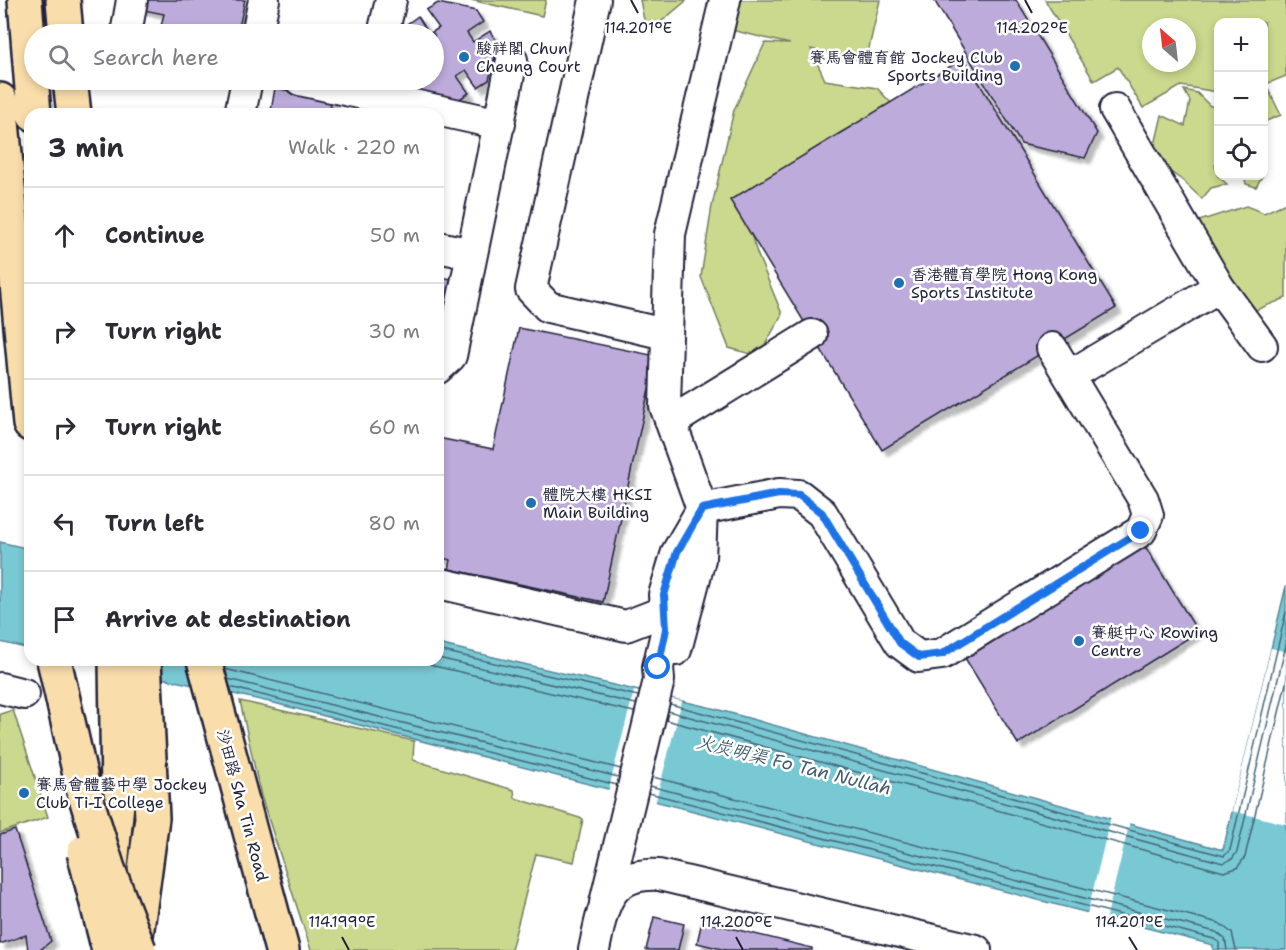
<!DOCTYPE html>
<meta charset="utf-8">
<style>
body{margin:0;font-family:"Shantell Sans","LXGW WenKai TC",sans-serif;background:#f2f2f3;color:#2b2b33}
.controls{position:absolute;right:18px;top:18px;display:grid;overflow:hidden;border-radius:12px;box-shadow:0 3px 9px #0003}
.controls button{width:54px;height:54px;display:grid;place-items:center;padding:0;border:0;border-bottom:2px solid #e1e1e2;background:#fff;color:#2b2b33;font:30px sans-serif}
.compass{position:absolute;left:1142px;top:18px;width:54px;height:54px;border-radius:50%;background:#fff;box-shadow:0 3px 9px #0003;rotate:332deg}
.stop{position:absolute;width:18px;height:18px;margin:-14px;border:4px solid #1a73e8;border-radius:50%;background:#fff}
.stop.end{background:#1a73e8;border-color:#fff;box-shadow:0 2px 6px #0008}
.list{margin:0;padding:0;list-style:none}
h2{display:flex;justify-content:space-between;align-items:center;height:78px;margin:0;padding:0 24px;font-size:26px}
h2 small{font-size:20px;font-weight:400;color:#7c7c81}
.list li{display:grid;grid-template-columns:39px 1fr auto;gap:18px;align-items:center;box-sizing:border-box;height:96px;padding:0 24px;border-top:2px solid #e1e1e2}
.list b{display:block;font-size:22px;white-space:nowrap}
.list em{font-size:20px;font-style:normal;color:#7c7c81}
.icon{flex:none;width:33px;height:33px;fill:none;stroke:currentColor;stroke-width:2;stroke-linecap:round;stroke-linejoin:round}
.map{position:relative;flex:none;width:1286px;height:950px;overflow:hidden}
.search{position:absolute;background:#fff;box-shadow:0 3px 9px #0003;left:24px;top:24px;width:420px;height:66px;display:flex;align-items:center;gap:15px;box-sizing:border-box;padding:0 21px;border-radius:33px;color:#7c7c81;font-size:22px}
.panel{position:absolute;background:#fff;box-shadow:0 3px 9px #0003;left:24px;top:108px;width:420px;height:558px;border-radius:18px}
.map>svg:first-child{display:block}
.green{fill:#cad98d;stroke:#767e64;stroke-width:1.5;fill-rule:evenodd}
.water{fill:#79c9d4;stroke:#568697;stroke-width:1.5}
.pier{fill:#fff}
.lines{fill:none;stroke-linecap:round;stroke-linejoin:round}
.shore{stroke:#456578;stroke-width:1.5}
.building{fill:#bdabdb;stroke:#22223b;stroke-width:1.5;filter:url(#shadow)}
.minor-casing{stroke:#22223b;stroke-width:34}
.highway-casing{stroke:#22223b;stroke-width:38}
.minor{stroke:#fff;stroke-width:30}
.highway{stroke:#f9deab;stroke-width:33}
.highway-bridge-casing{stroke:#22223b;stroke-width:38;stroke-linecap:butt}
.highway-bridge{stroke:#f9deab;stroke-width:33}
.route{stroke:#1a73e8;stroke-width:8}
.ticks{fill:none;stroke:#22223b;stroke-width:2}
.poi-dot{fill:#1f6fb2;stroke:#fff;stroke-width:2}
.labels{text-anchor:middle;stroke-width:5;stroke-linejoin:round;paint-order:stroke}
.poi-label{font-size:16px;fill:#22223b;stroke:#fff;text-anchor:start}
.street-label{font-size:16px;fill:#22223b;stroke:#fff}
.water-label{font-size:18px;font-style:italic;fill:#405c71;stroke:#fff}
.ticks-label{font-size:15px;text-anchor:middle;fill:#22223b;stroke:#fff;stroke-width:5;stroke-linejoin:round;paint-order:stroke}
</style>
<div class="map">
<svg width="1286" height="950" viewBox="0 0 1286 950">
<defs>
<filter id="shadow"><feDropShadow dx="5.5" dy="5.5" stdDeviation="1.5" flood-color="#0004"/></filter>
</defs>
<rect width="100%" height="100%" fill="#fff"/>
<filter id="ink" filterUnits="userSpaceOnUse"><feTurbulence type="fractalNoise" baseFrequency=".0167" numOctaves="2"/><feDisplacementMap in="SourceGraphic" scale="12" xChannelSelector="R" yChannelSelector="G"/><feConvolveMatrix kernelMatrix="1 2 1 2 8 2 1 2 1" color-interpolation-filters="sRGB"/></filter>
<g filter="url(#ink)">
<path class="green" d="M 471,0 L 546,0 L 542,16 Z
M 640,0 L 687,0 L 662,21 L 645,25 Z
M 734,0 L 880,0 L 866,61 L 811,49 L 825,80 L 877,88 L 892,104 L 838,134 L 739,197 L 757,253 L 782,314 L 759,356 L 729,348 L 701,277 L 712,206 L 734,110 L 765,43 L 790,44 L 727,29 Z
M 1045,0 L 1286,0 L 1286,76 L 1264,85 L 1264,22 L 1218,22 L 1218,92 L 1181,86 L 1143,108 L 1118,67 L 1094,81 ZM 1151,27 L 1187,27 L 1187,63 L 1151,63 Z
M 1268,89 L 1281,115 L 1264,122 L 1264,91 Z
M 1184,90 L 1197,93 L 1210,106 L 1218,105 L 1218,164 L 1215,165 L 1218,176 L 1227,184 L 1211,188 L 1202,199 L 1183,181 L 1152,158 L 1162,115 L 1185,126 L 1190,101 Z
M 1244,176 L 1262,176 L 1256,187 L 1246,184 Z
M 1286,203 L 1286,298 L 1256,310 L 1203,293 L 1199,221 L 1246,206 L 1264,213 Z
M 240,701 L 414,741 L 413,760 L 514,790 L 515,798 L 583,819 L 574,862 L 536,854 L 511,950 L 311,950 L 261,796 Z
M 13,710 L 48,817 L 0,833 L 0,714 Z"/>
<path class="water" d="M 0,542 L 30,549 L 30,649 L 0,642 Z
M 1286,586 L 1286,950 L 1213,950 L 1213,945 L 274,703 L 80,660 L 438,660 L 438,644 L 712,708 L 1223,850 Z"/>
<path class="pier" d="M 1271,648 L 1286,652 L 1286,824 L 1232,811 Z
M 634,691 L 682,701 L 655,804 L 608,792 Z
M 1111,816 L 1130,821 L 1106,920 L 1087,915 Z"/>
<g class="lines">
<path class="shore" d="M 438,650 L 638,696
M 438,658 L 636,704
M 423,660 L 434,666 L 634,712
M 225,669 L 621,769
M 228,679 L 618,777
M 230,687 L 617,785
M 670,704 L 1224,856 L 1230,850 L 1286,612
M 668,711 L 1223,863 L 1232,859 L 1237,852 L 1286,645
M 666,720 L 1224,872 L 1237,868 L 1245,857 L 1286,683
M 653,777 L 1219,923 L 1232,933 L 1236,950
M 650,786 L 1216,932 L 1225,939 L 1227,950
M 649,793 L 1214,939 L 1219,942 L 1219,950"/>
</g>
<path class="building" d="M 141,0 L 245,0 L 238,32 L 216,28 L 214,34 L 159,34 L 164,14 L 139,9 Z
M 934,0 L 1016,0 L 1097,133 L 1085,158 L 1021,144 Z
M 438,3 L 476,11 L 483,22 L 467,33 L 473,42 L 490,31 L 498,44 L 489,80 L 478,87 L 466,70 L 457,76 L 469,93 L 458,100 L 421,95 L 413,82 L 417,80 L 434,80 L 434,34 L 404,34 L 407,24 L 418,16 L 429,34 L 439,28 L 426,10 Z
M 964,58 L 1116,308 L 882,450 L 730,200 Z
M 275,88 L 332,99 L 329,114 L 245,114 L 246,107 L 271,111 Z
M 438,276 L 455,280 L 443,334 L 438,333 Z
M 519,328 L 656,356 L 603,602 L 449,569 L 451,560 L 438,557 L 438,438 L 493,449 Z
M 1140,538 L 1198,632 L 1018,744 L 960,650 Z
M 15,830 L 51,941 L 40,950 L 28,950 L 26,935 L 0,944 L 0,835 Z
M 654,917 L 684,924 L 678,950 L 646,950 Z
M 702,921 L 812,948 L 812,950 L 726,950 L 697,943 Z"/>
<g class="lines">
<defs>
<path id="minor" d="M 595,0 L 531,289 L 548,307 L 665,334
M 126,34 L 132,0
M 257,34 L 264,0
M 383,34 L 391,0
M 300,80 L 500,124
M 1115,109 L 1219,287 L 1262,346
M 240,114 L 247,80
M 438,247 L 472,254
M 438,368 L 451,356 L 512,60
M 1069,376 L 1219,287
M 671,422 L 812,335
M 438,583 L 626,626 L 665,611
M 676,650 L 700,559 L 702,509 L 665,406 L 670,234 L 725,0
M 0,688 L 24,694
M 605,903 L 659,680 L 658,667 L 667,629 L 664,595 L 677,552 L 702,509 L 779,494 L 799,495 L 822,513 L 900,643 L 919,657 L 942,654 L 1141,531 L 1148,515 L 1143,499 L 1052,348
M 594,950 C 603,908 606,872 659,875 L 976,950"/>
<path id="highway" d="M 25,0 L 34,114
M 63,0 L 66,34
M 70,80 L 74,114
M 0,100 L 30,424
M 54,660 L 83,788
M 204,660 L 282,950
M 110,877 L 118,793 L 116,660
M 134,950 L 152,818 L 144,660"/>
</defs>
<use href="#minor" class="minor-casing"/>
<use href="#highway" class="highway-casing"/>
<use href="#minor" class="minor"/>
<use href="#highway" class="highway"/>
<defs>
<path id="highway-bridge" d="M 83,788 L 108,869 L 139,950
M 84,852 L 109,950"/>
</defs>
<use href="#highway-bridge" class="highway-bridge-casing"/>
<use href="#highway-bridge" class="highway-bridge"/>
</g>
</g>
<g class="lines" filter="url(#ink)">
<path class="route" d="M 658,667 L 666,629 L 664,595 L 677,552 L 702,509 L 779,494 L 799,495 L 822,513 L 900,643 L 919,657 L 942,654 L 1141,531"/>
</g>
<path class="ticks" d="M 631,0 L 638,13M 1025,0 L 1032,13M 342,937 L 349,950M 736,937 L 743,950M 1129,937 L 1137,950"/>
<g class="poi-dot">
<circle cx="464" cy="57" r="6"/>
<circle cx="1015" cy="66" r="6"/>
<circle cx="899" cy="283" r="6"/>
<circle cx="531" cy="503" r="6"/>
<circle cx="1079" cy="641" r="6"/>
<circle cx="24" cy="793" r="6"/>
</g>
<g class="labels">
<g class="poi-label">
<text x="476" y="54">駿祥閣 Chun<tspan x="476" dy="18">Cheung Court</tspan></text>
<text x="1003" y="63" text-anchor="end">賽馬會體育館 Jockey Club<tspan x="1003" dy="18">Sports Building</tspan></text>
<text x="911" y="280">香港體育學院 Hong Kong<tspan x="911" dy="18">Sports Institute</tspan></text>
<text x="543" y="500">體院大樓 HKSI<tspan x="543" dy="18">Main Building</tspan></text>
<text x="1091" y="638">賽艇中心 Rowing<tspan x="1091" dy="18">Centre</tspan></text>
<text x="36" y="790">賽馬會體藝中學 Jockey<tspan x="36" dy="18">Club Ti-I College</tspan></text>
</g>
<g class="street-label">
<text transform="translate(243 805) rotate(75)" y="6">沙田路 Sha Tin Road</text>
</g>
<g class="water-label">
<text transform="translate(794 765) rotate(14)" y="6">火炭明渠 Fo Tan Nullah</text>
</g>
</g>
<g class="ticks-label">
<text x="638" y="33">114.201°E</text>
<text x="1032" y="33">114.202°E</text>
<text x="342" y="927">114.199°E</text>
<text x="736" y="927">114.200°E</text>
<text x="1129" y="927">114.201°E</text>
</g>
</svg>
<div class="controls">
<button>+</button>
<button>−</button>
<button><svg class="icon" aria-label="locate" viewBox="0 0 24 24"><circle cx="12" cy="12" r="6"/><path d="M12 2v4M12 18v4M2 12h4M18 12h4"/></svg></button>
</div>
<svg class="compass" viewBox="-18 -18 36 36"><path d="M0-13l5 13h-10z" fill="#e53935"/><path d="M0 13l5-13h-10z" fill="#7c7c81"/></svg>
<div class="stop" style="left:658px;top:667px"></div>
<div class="stop end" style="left:1141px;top:531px"></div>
<div class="search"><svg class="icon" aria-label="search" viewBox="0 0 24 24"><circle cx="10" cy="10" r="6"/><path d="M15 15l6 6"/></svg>Search here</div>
<section class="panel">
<h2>3 min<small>Walk · 220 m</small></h2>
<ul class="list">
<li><svg class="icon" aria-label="ahead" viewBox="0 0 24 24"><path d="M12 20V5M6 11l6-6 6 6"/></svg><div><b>Continue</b></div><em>50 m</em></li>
<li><svg class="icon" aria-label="right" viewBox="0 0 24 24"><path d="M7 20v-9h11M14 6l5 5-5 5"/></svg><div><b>Turn right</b></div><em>30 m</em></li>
<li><svg class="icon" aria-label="right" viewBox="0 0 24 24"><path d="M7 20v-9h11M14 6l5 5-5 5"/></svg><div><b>Turn right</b></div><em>60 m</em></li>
<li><svg class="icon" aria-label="left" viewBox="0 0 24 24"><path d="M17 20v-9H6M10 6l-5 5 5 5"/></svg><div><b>Turn left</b></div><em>80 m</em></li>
<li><svg class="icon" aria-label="arrive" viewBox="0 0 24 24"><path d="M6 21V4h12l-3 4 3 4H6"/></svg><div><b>Arrive at destination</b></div></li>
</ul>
</section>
</div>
